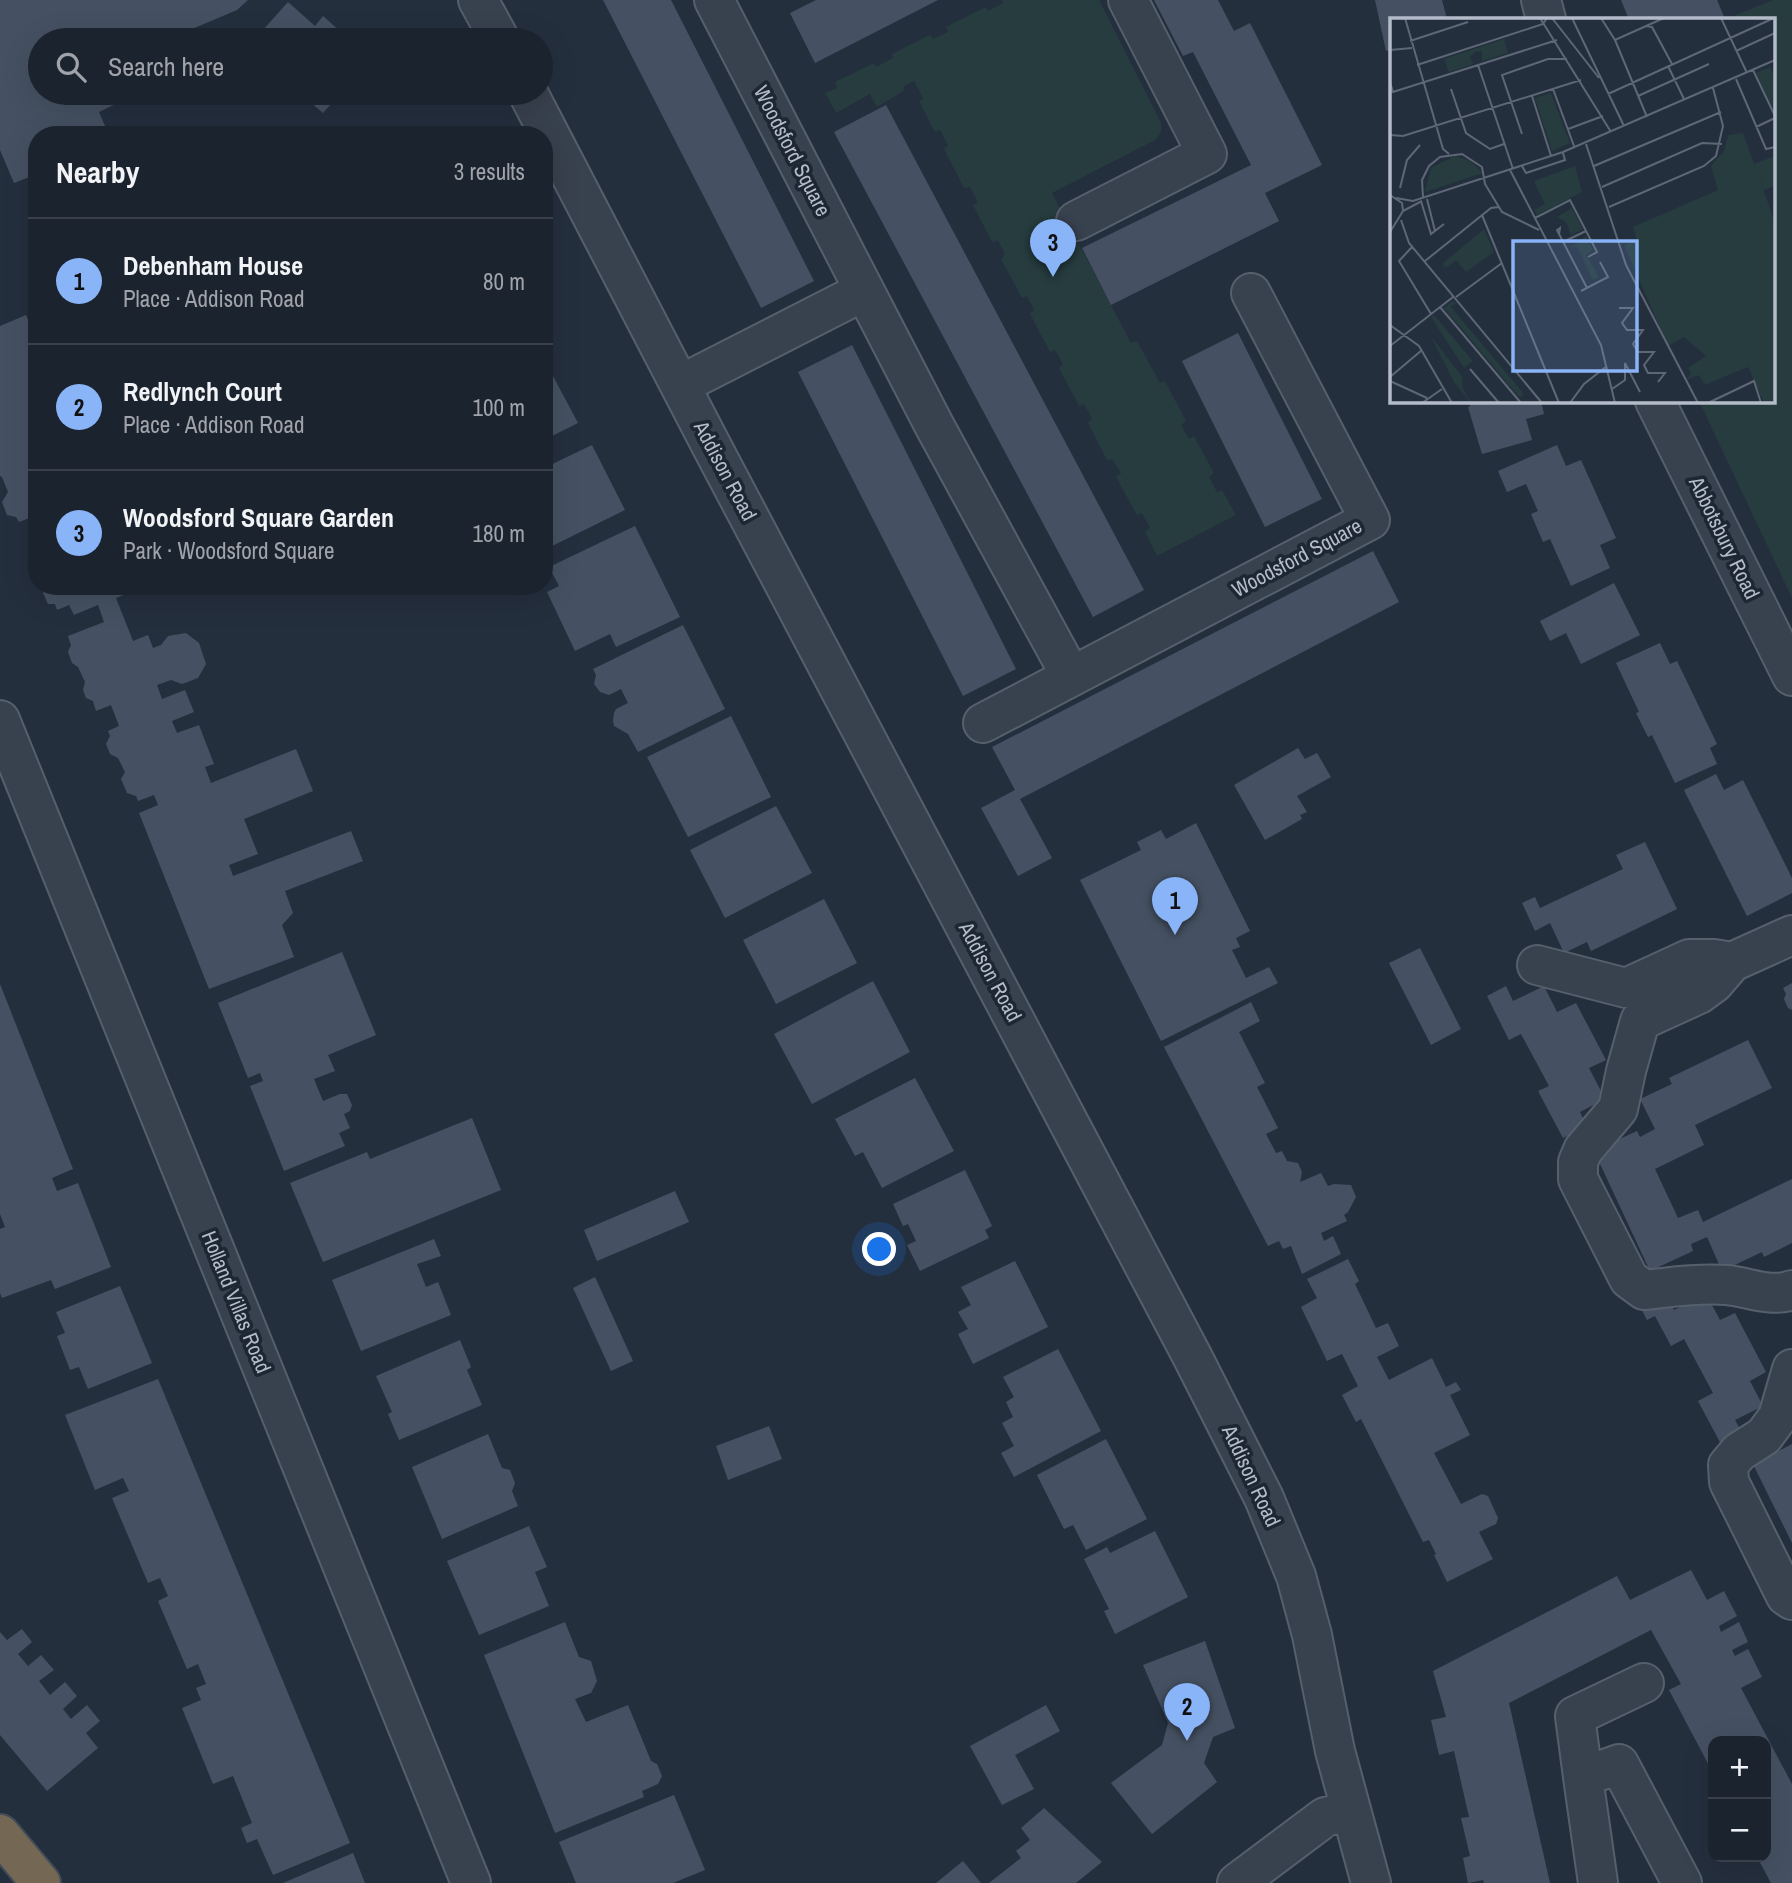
<!DOCTYPE html>
<meta charset="utf-8">
<style>
body{margin:0;font-family:"Archivo Narrow",sans-serif;background:#282f3a;color:#f1f3f6}
.controls{position:absolute;right:21px;bottom:21px;display:grid;overflow:hidden;border-radius:14px;box-shadow:0 7px 28px #0002}
.controls button{width:63px;height:63px;display:grid;place-items:center;padding:0;border:0;border-bottom:2px solid #39404a;background:#1b232e;color:#f1f3f6;font:35px sans-serif}
.you{position:absolute;left:880px;top:1250px;width:24px;height:24px;margin:-18px;border:5px solid #fff;border-radius:50%;background:#1a73e8;box-shadow:0 0 0 10px #1a73e833}
.badge{display:grid;place-items:center;width:46px;height:46px;border-radius:50%;background:#8ab4f8;color:#111;font-size:23px;font-weight:700}
.pin{position:absolute;translate:-50% -58px;filter:drop-shadow(0 2px 4px #0008)}
.pin::after{content:'';position:absolute;top:37px;width:24px;height:21px;background:inherit;clip-path:polygon(0 0,100% 0,50% 100%)}
.list{margin:0;padding:0;list-style:none}
h2{display:flex;justify-content:space-between;align-items:center;height:91px;margin:0;padding:0 28px;font-size:30px}
h2 small{font-size:23px;font-weight:400;color:#a0a4aa}
.list li{display:grid;grid-template-columns:46px 1fr auto;gap:21px;align-items:center;box-sizing:border-box;height:126px;padding:0 28px;border-top:2px solid #39404a}
.list b{display:block;font-size:26px;white-space:nowrap}
.list p{margin:0;font-size:23px;white-space:nowrap;color:#a0a4aa}
.list em{font-size:23px;font-style:normal;color:#a0a4aa}
.icon{flex:none;width:38px;height:38px;fill:none;stroke:currentColor;stroke-width:2;stroke-linecap:round;stroke-linejoin:round}
.map{position:relative;flex:none;width:1792px;height:1883px;overflow:hidden}
.search{position:absolute;background:#1b232e;box-shadow:0 7px 28px #0002;left:28px;top:28px;width:525px;height:77px;display:flex;align-items:center;gap:18px;box-sizing:border-box;padding:0 24px;border-radius:38px;color:#a0a4aa;font-size:26px}
.panel{position:absolute;background:#1b232e;box-shadow:0 7px 28px #0002;left:28px;top:126px;width:525px;height:469px;border-radius:28px}
.map>svg:first-child{display:block}
.green{fill:#263c3f}
.building{fill:#455162}
.lines{fill:none;stroke-linecap:round;stroke-linejoin:round}
.minor-casing{stroke:#565f6c;stroke-width:42}
.highway-casing{stroke:#434c59;stroke-width:42}
.minor{stroke:#38414e;stroke-width:38}
.highway{stroke:#746855;stroke-width:38}
.labels{text-anchor:middle;stroke-width:7;stroke-linejoin:round;paint-order:stroke}
.street-label{font-size:21px;fill:#b4bcc9;stroke:#1d2633}
.inset-road{fill:none;stroke:#5e6776;stroke-width:2}
.view{fill:#8ab4f8;fill-opacity:0.15;stroke:#8ab4f8;stroke-width:3.5}
.inset-edge{fill:none;stroke:#b4bcc9;stroke-width:3.5}
</style>
<div class="map">
<svg width="1792" height="1883" viewBox="0 0 1792 1883">
<rect width="100%" height="100%" fill="#242f3e"/>
<path class="green" d="M 1002,0 L 1099,0 L 1161,123 L 1161,132 L 1155,140 L 1052,193 L 1131,343 L 1137,341 L 1160,383 L 1165,381 L 1186,421 L 1181,425 L 1189,439 L 1194,436 L 1214,473 L 1209,477 L 1217,492 L 1222,490 L 1236,515 L 1157,556 L 1145,532 L 1150,528 L 1142,513 L 1137,515 L 1116,477 L 1121,473 L 1112,459 L 1107,460 L 1088,423 L 1092,419 L 1084,404 L 1079,406 L 1059,368 L 1063,364 L 1055,350 L 1050,352 L 1030,314 L 1034,310 L 1027,296 L 1022,298 L 1001,259 L 1005,254 L 998,240 L 992,242 L 973,205 L 978,202 L 970,187 L 964,188 L 944,149 L 948,145 L 940,130 L 935,132 L 919,101 L 923,98 L 914,81 L 903,87 L 905,90 L 877,107 L 870,94 L 836,113 L 825,93 L 837,88 L 835,82 L 874,63 L 876,67 L 893,58 L 892,54 L 930,35 L 933,39 L 948,32 L 946,27 L 986,7 L 988,11 L 1003,3 Z
M 1773,0 L 1792,0 L 1792,598 L 1699,401 L 1773,401 L 1773,19 L 1726,19 Z"/>
<path class="building" d="M 0,0 L 248,0 L 237,10 L 166,40 L 40,40 L 40,93 L 127,93 L 124,100 L 99,112 L 109,135 L 37,135 L 37,174 L 14,183 L 0,150 Z
M 603,0 L 671,0 L 814,281 L 761,308 Z
M 816,0 L 938,0 L 815,63 L 790,13 Z
M 1154,0 L 1218,0 L 1234,31 L 1250,23 L 1322,165 L 1265,193 L 1279,221 L 1111,305 L 1082,248 L 1251,165 L 1193,52 L 1183,56 Z
M 1375,0 L 1442,0 L 1447,19 L 1391,19 L 1391,50 L 1386,51 Z
M 1621,0 L 1717,0 L 1725,19 L 1622,19 L 1628,17 Z
M 288,2 L 315,26 L 323,16 L 350,40 L 254,40 Z
M 308,93 L 341,93 L 323,113 L 304,97 Z
M 886,105 L 1144,590 L 1093,617 L 834,132 Z
M 26,315 L 32,329 L 37,326 L 37,403 L 29,407 L 31,412 L 37,410 L 37,515 L 19,522 L 16,517 L 7,515 L 2,502 L 8,492 L 2,477 L 0,476 L 0,326 Z
M 1238,333 L 1322,499 L 1265,527 L 1182,361 Z
M 852,345 L 1016,669 L 963,696 L 798,372 Z
M 544,359 L 578,423 L 544,440 Z
M 1468,401 L 1541,401 L 1544,414 L 1526,419 L 1532,440 L 1482,454 L 1468,407 L 1470,407 Z
M 592,445 L 625,510 L 544,550 L 544,468 Z
M 1557,445 L 1566,466 L 1581,460 L 1616,538 L 1600,545 L 1610,568 L 1571,586 L 1550,539 L 1543,542 L 1531,514 L 1538,511 L 1526,484 L 1507,492 L 1498,471 Z
M 635,526 L 680,617 L 616,647 L 610,634 L 575,651 L 547,592 L 559,586 L 549,567 Z
M 1373,551 L 1399,602 L 1020,799 L 1052,858 L 1018,876 L 981,808 L 1015,790 L 992,747 Z
M 1614,583 L 1640,635 L 1581,664 L 1566,633 L 1550,641 L 1540,621 Z
M 45,586 L 132,586 L 134,591 L 116,598 L 133,641 L 148,635 L 153,648 L 161,645 L 168,636 L 186,633 L 199,643 L 206,664 L 198,678 L 182,684 L 171,680 L 157,685 L 162,699 L 185,690 L 194,712 L 172,721 L 177,733 L 199,725 L 214,764 L 205,767 L 211,783 L 296,749 L 313,791 L 244,819 L 258,854 L 229,865 L 233,876 L 351,831 L 363,861 L 285,891 L 293,913 L 282,925 L 294,957 L 209,989 L 139,813 L 158,805 L 154,795 L 138,801 L 136,796 L 127,793 L 121,779 L 125,772 L 118,758 L 110,754 L 106,744 L 110,736 L 108,731 L 119,726 L 111,705 L 96,711 L 93,701 L 86,698 L 83,690 L 85,682 L 78,667 L 72,663 L 68,652 L 71,645 L 68,636 L 104,622 L 98,605 L 74,615 L 69,605 L 57,610 L 55,604 L 48,604 L 43,593 Z
M 683,625 L 725,709 L 638,752 L 628,734 L 614,726 L 613,720 L 614,713 L 616,709 L 628,703 L 621,689 L 609,695 L 600,692 L 594,684 L 596,675 L 593,669 Z
M 1660,643 L 1670,664 L 1677,661 L 1717,744 L 1710,748 L 1717,764 L 1675,783 L 1652,735 L 1648,737 L 1636,713 L 1639,712 L 1616,663 Z
M 731,716 L 771,797 L 688,837 L 647,757 Z
M 1298,748 L 1305,759 L 1317,753 L 1331,777 L 1297,796 L 1307,812 L 1300,815 L 1302,819 L 1265,840 L 1234,785 Z
M 1716,774 L 1724,790 L 1743,780 L 1792,878 L 1792,893 L 1747,916 L 1684,790 Z
M 776,806 L 812,873 L 725,918 L 690,850 Z
M 1196,823 L 1250,931 L 1236,938 L 1240,947 L 1232,950 L 1246,978 L 1269,967 L 1278,983 L 1161,1041 L 1080,880 L 1141,850 L 1137,842 L 1161,830 L 1166,839 Z
M 1645,842 L 1677,909 L 1591,951 L 1587,942 L 1564,953 L 1550,923 L 1535,931 L 1522,903 L 1535,897 L 1540,908 L 1623,869 L 1616,855 Z
M 824,899 L 857,963 L 776,1004 L 743,940 Z
M 1420,948 L 1461,1029 L 1431,1045 L 1389,963 Z
M 342,952 L 376,1035 L 328,1055 L 335,1071 L 314,1079 L 323,1101 L 340,1094 L 347,1094 L 352,1105 L 350,1111 L 344,1114 L 350,1128 L 339,1133 L 345,1146 L 284,1171 L 250,1086 L 263,1081 L 260,1073 L 248,1078 L 218,1003 Z
M 873,981 L 910,1052 L 812,1104 L 774,1034 Z
M 1792,983 L 1792,1010 L 1788,1008 L 1784,999 L 1786,994 L 1783,988 Z
M 0,984 L 73,1169 L 52,1178 L 57,1191 L 78,1183 L 111,1267 L 55,1289 L 51,1280 L 2,1298 L 0,1293 L 0,1229 L 5,1227 L 0,1214 Z
M 1506,986 L 1513,1001 L 1544,986 L 1557,1012 L 1576,1003 L 1606,1060 L 1589,1068 L 1605,1099 L 1580,1112 L 1587,1126 L 1563,1138 L 1538,1091 L 1549,1086 L 1521,1034 L 1509,1040 L 1487,996 Z
M 1251,1002 L 1260,1021 L 1239,1032 L 1265,1083 L 1257,1087 L 1278,1128 L 1266,1134 L 1276,1153 L 1282,1151 L 1287,1161 L 1298,1163 L 1302,1172 L 1300,1182 L 1321,1173 L 1328,1186 L 1334,1184 L 1351,1185 L 1356,1197 L 1348,1212 L 1344,1215 L 1347,1221 L 1321,1233 L 1324,1241 L 1333,1236 L 1341,1254 L 1302,1274 L 1291,1246 L 1283,1249 L 1279,1241 L 1268,1246 L 1164,1047 Z
M 1748,1040 L 1772,1088 L 1695,1125 L 1704,1145 L 1655,1169 L 1678,1218 L 1698,1210 L 1703,1222 L 1792,1179 L 1792,1243 L 1764,1257 L 1762,1252 L 1722,1271 L 1707,1237 L 1691,1244 L 1693,1251 L 1650,1271 L 1594,1151 L 1637,1131 L 1640,1137 L 1655,1129 L 1640,1099 L 1672,1084 L 1669,1078 Z
M 915,1078 L 954,1151 L 882,1188 L 863,1152 L 855,1156 L 835,1119 Z
M 472,1118 L 501,1190 L 323,1262 L 290,1183 L 367,1152 L 370,1159 Z
M 965,1170 L 992,1226 L 985,1230 L 989,1238 L 920,1271 L 907,1245 L 916,1241 L 908,1224 L 903,1226 L 893,1204 Z
M 675,1191 L 689,1222 L 597,1261 L 584,1230 Z
M 434,1239 L 441,1256 L 417,1264 L 426,1287 L 438,1282 L 451,1315 L 361,1351 L 332,1280 Z
M 1348,1259 L 1359,1281 L 1355,1284 L 1376,1328 L 1388,1323 L 1399,1346 L 1377,1357 L 1389,1380 L 1432,1358 L 1446,1387 L 1456,1382 L 1461,1390 L 1450,1395 L 1470,1435 L 1434,1453 L 1461,1504 L 1482,1494 L 1488,1496 L 1498,1518 L 1496,1524 L 1479,1532 L 1493,1559 L 1447,1582 L 1434,1555 L 1436,1554 L 1429,1540 L 1423,1542 L 1361,1419 L 1356,1422 L 1342,1395 L 1358,1386 L 1342,1354 L 1327,1361 L 1301,1307 L 1317,1298 L 1307,1279 Z
M 1015,1261 L 1048,1327 L 973,1364 L 958,1334 L 968,1329 L 958,1312 L 971,1305 L 961,1287 Z
M 595,1277 L 633,1361 L 611,1371 L 573,1288 Z
M 120,1286 L 152,1363 L 88,1389 L 79,1367 L 70,1370 L 57,1336 L 65,1333 L 56,1312 Z
M 1706,1294 L 1720,1320 L 1735,1313 L 1766,1372 L 1750,1381 L 1763,1406 L 1735,1420 L 1743,1434 L 1722,1446 L 1698,1401 L 1713,1393 L 1684,1339 L 1671,1346 L 1655,1316 L 1647,1320 L 1641,1308 L 1667,1295 L 1674,1310 Z
M 460,1340 L 471,1367 L 467,1370 L 482,1405 L 399,1440 L 388,1414 L 392,1412 L 376,1376 Z
M 1058,1349 L 1101,1431 L 1014,1477 L 1001,1453 L 1014,1446 L 1002,1423 L 1013,1417 L 1006,1402 L 1014,1397 L 1003,1377 Z
M 158,1379 L 350,1843 L 273,1875 L 257,1839 L 247,1843 L 241,1828 L 252,1823 L 233,1776 L 213,1784 L 182,1708 L 201,1700 L 196,1688 L 206,1684 L 198,1664 L 187,1669 L 158,1601 L 168,1596 L 160,1578 L 148,1583 L 112,1498 L 129,1491 L 123,1478 L 95,1490 L 65,1415 Z
M 769,1426 L 782,1459 L 728,1480 L 716,1446 Z
M 488,1434 L 502,1468 L 510,1470 L 515,1483 L 512,1491 L 518,1506 L 442,1539 L 412,1467 Z
M 1106,1439 L 1147,1519 L 1086,1550 L 1073,1525 L 1064,1529 L 1037,1475 Z
M 1792,1444 L 1792,1543 L 1753,1464 Z
M 529,1526 L 547,1567 L 535,1572 L 549,1606 L 479,1635 L 447,1561 Z
M 1155,1531 L 1188,1597 L 1115,1634 L 1104,1611 L 1109,1609 L 1084,1559 L 1107,1547 L 1110,1553 Z
M 1691,1570 L 1707,1600 L 1724,1591 L 1737,1616 L 1719,1626 L 1721,1632 L 1739,1622 L 1748,1642 L 1732,1650 L 1735,1656 L 1748,1649 L 1762,1677 L 1741,1688 L 1792,1784 L 1792,1883 L 1771,1883 L 1757,1857 L 1766,1857 L 1766,1741 L 1713,1741 L 1713,1773 L 1669,1690 L 1681,1684 L 1651,1630 L 1509,1703 L 1550,1883 L 1484,1883 L 1483,1880 L 1468,1883 L 1463,1858 L 1470,1856 L 1461,1818 L 1469,1817 L 1454,1751 L 1439,1755 L 1431,1720 L 1446,1717 L 1433,1671 L 1617,1576 L 1630,1600 Z
M 565,1622 L 579,1657 L 591,1661 L 597,1681 L 591,1693 L 575,1699 L 586,1722 L 628,1705 L 651,1761 L 657,1764 L 662,1776 L 658,1784 L 642,1791 L 644,1797 L 555,1833 L 484,1655 Z
M 22,1629 L 32,1642 L 18,1654 L 28,1666 L 41,1655 L 54,1670 L 39,1681 L 50,1695 L 65,1682 L 77,1696 L 63,1709 L 71,1719 L 87,1705 L 100,1721 L 86,1733 L 98,1748 L 47,1791 L 0,1735 L 0,1632 L 7,1640 Z
M 1205,1641 L 1235,1728 L 1213,1737 L 1204,1763 L 1217,1782 L 1152,1834 L 1111,1783 L 1162,1745 L 1168,1723 L 1143,1665 Z
M 1046,1705 L 1060,1731 L 1015,1755 L 1034,1789 L 1002,1805 L 970,1746 Z
M 674,1795 L 705,1870 L 673,1883 L 576,1883 L 559,1842 Z
M 1044,1808 L 1102,1862 L 1076,1883 L 989,1883 L 1021,1858 L 1016,1851 L 1030,1840 L 1021,1828 Z
M 353,1853 L 365,1883 L 283,1883 Z
M 963,1861 L 981,1883 L 936,1883 Z"/>
<g class="lines">
<defs>
<path id="minor" d="M 478,0 L 500,40
M 714,0 L 934,425 L 1071,676
M 1541,0 L 1546,19
M 528,93 L 711,445 L 1192,1356 L 1264,1498 L 1296,1576 L 1312,1635 L 1335,1751 L 1371,1883
M 1076,221 L 1207,154 L 1128,0
M 680,385 L 864,291
M 1655,401 L 1792,676
M 0,720 L 471,1883
M 983,723 L 1370,520 L 1251,293
M 1732,962 L 1792,935
M 1537,965 L 1626,988 L 1689,959 L 1714,959 L 1732,962 L 1714,983 L 1699,994 L 1640,1021 L 1626,1071 L 1618,1109 L 1583,1150 L 1578,1162 L 1578,1179 L 1629,1279 L 1644,1290 C 1671,1287 1699,1283 1727,1285 C 1748,1287 1772,1298 1792,1290
M 1792,1369 L 1778,1417 L 1764,1436 L 1739,1452 L 1728,1465 L 1729,1482 L 1786,1596 L 1792,1600
M 1583,1777 L 1575,1716 L 1644,1683
M 1237,1883 L 1325,1817 L 1351,1810
M 1598,1883 L 1583,1777 L 1619,1764 L 1682,1883"/>
<path id="highway" d="M 0,1834 L 41,1883"/>
</defs>
<use href="#minor" class="minor-casing"/>
<use href="#highway" class="highway-casing"/>
<use href="#minor" class="minor"/>
<use href="#highway" class="highway"/>
</g>
<g class="labels">
<g class="street-label">
<text transform="translate(792 151) rotate(63)" y="7">Woodsford Square</text>
<text transform="translate(725 471) rotate(62)" y="7">Addison Road</text>
<text transform="translate(1724 538) rotate(64)" y="7">Abbotsbury Road</text>
<text transform="translate(1297 558) rotate(-28)" y="7">Woodsford Square</text>
<text transform="translate(990 972) rotate(62)" y="7">Addison Road</text>
<text transform="translate(236 1302) rotate(68)" y="7">Holland Villas Road</text>
<text transform="translate(1251 1476) rotate(65)" y="7">Addison Road</text>
</g>
</g>
<g transform="translate(1390 18)">
<rect width="385" height="385" fill="#242f3e"/>
<path d="M 114,21 L 118,35 L 92,43 L 92,33 L 85,34 L 80,39 L 83,46 L 59,54 L 54,41 ZM 380,49 L 385,60 L 385,95 L 366,55 ZM 161,75 L 180,125 L 162,133 L 145,80 ZM 353,115 L 385,204 L 385,385 L 374,385 L 358,349 L 315,367 L 309,357 L 296,362 L 301,356 L 298,350 L 316,338 L 294,319 L 278,328 L 234,227 L 247,223 L 243,209 L 328,172 L 321,148 L 334,133 L 338,117 ZM 65,138 L 80,143 L 93,155 L 35,174 L 41,150 ZM 385,138 L 385,168 L 374,172 L 364,146 ZM 185,148 L 192,174 L 147,197 L 144,192 L 155,186 L 144,163 ZM 182,190 L 193,211 L 181,217 L 176,204 L 167,199 ZM 94,211 L 104,234 L 76,254 L 66,242 L 56,250 L 52,246 ZM 196,218 L 203,232 L 196,237 L 209,259 L 203,262 L 187,229 L 180,230 ZM 63,283 L 66,286 L 60,288 L 134,376 L 130,380 L 54,290 ZM 44,297 L 83,343 L 74,350 L 41,299 ZM 40,317 L 73,360 L 72,369 L 81,385 L 64,364 Z" fill="#263c3f"/>
<path class="inset-road" d="M 15,0 L 53,131 L 59,136M 150,0 L 221,114M 162,0 L 209,60M 182,0 L 234,108M 211,0 L 225,22 L 274,0M 331,0 L 357,55M 256,8 L 262,9 L 282,46M 225,22 L 257,99M 20,23 L 78,4M 0,32 L 22,30M 346,33 L 385,15M 27,47 L 153,6 L 157,0M 88,47 L 123,151M 278,48 L 294,81M 363,52 L 385,98M 346,61 L 376,131 L 385,129M 0,64 L 3,74 L 167,22M 61,71 L 76,115 L 100,131 L 114,126M 163,71 L 184,128M 218,76 L 384,0M 142,78 L 161,138M 248,78 L 319,46M 366,109 L 385,100M 178,111 L 213,98M 132,116 L 112,57 L 158,41 L 177,41M 0,117 L 13,118 L 191,62M 196,126 L 236,247 L 308,385M 132,148 L 136,155 L 175,142 L 173,135M 204,148 L 331,94M 120,152 L 211,327 L 225,385M 212,169 L 312,125 L 332,126M 10,170 L 17,142 L 30,127M 0,177 L 12,185 L 13,193 L 0,214M 33,179 L 32,162 L 39,148 L 50,139 L 72,136 L 92,149 L 95,166 L 112,194 L 149,212M 6,180 L 23,183 L 173,134 L 385,42M 37,181 L 45,213M 31,183 L 41,216 L 54,206M 219,189 L 314,148 L 326,138 L 333,108 L 323,70M 13,193 L 32,183M 92,197 L 169,385M 145,200 L 180,182 L 207,234 L 198,239M 11,202 L 19,225 L 152,385M 169,216 L 170,210 L 167,212 L 197,270M 173,224 L 196,213M 22,229 L 9,243 L 41,296M 35,243 L 101,190 L 109,189M 191,273 L 218,259 L 210,244M 66,279 L 112,245M 50,289 L 131,385M 229,290 L 243,290 L 232,305 L 237,312 L 253,312 L 243,326 L 248,334 L 264,334 L 254,347 L 258,355 L 275,355 L 268,364M 0,307 L 29,328 L 62,385M 0,328 L 63,279M 80,351 L 109,385M 0,359 L 32,332M 0,363 L 37,380M 222,371 L 235,362 L 235,345 L 250,374M 32,385 L 52,371M 180,385 L 194,366 L 217,348M 318,385 L 364,363 L 371,385"/>
<path class="view" d="M 123,223 L 247,223 L 247,353 L 123,353 Z"/>
<rect width="385" height="385" class="inset-edge"/>
</g>
</svg>
<div class="controls">
<button>+</button>
<button>−</button>
</div>
<div class="you"></div>
<div class="pin badge" style="left:1175px;top:935px">1</div>
<div class="pin badge" style="left:1187px;top:1741px">2</div>
<div class="pin badge" style="left:1053px;top:277px">3</div>
<div class="search"><svg class="icon" aria-label="search" viewBox="0 0 24 24"><circle cx="10" cy="10" r="6"/><path d="M15 15l6 6"/></svg>Search here</div>
<section class="panel">
<h2>Nearby<small>3 results</small></h2>
<ul class="list">
<li><span class="badge">1</span><div><b>Debenham House</b><p>Place · Addison Road</p></div><em>80 m</em></li>
<li><span class="badge">2</span><div><b>Redlynch Court</b><p>Place · Addison Road</p></div><em>100 m</em></li>
<li><span class="badge">3</span><div><b>Woodsford Square Garden</b><p>Park · Woodsford Square</p></div><em>180 m</em></li>
</ul>
</section>
</div>
